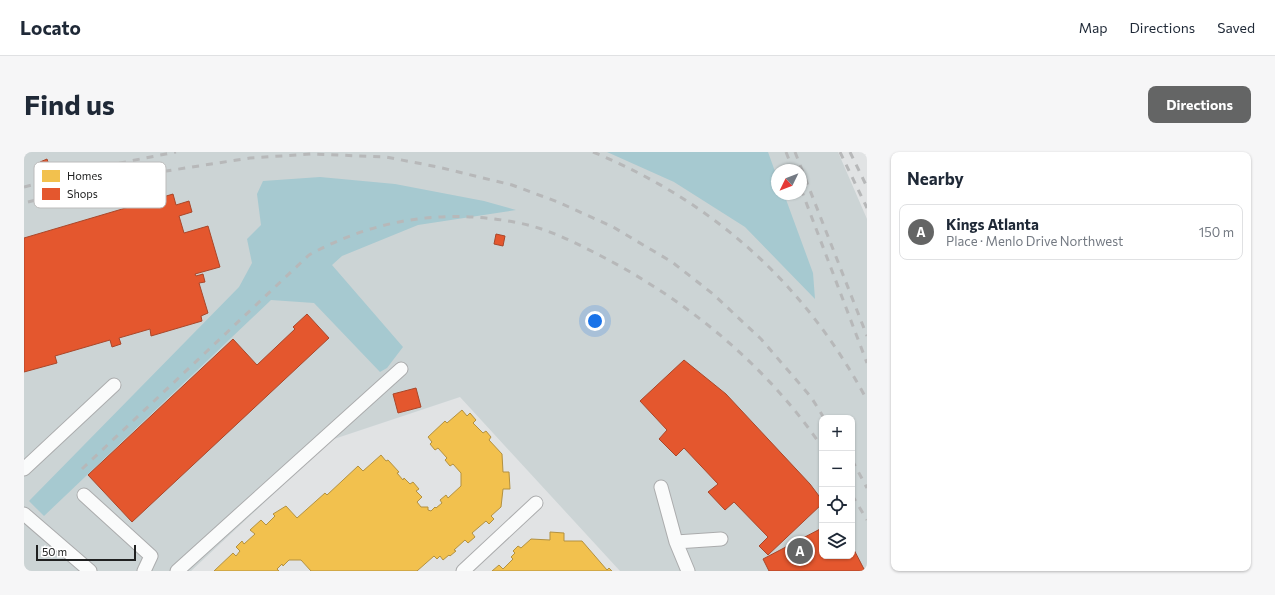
<!DOCTYPE html>
<meta charset="utf-8">
<style>
body{margin:0;font-family:Commissioner,sans-serif;background:#f6f6f7;color:#1f2937}
.controls{position:absolute;right:12px;bottom:12px;display:grid;overflow:hidden;border-radius:8px;box-shadow:0 1px 3px #0004}
.controls button{width:36px;height:36px;display:grid;place-items:center;padding:0;border:0;border-bottom:1px solid #e0e1e3;background:#fff;color:#1f2937;font:20px sans-serif}
.compass{position:absolute;left:747px;top:12px;width:36px;height:36px;border-radius:50%;background:#fff;box-shadow:0 1px 3px #0004;rotate:227deg}
.scale{position:absolute;left:12px;bottom:10px;width:100px;box-sizing:border-box;padding-left:4px;border:2px solid #202121;border-top:0;font-size:11px;line-height:14px;white-space:nowrap;color:#202121;-webkit-text-stroke:3px #fff;paint-order:stroke}
.you{position:absolute;left:571px;top:169px;width:14px;height:14px;margin:-10px;border:3px solid #fff;border-radius:50%;background:#1a73e8;box-shadow:0 0 0 6px #1a73e833}
.badge{display:grid;place-items:center;width:26px;height:26px;border-radius:50%;background:#646565;color:#fff;font-size:13px;font-weight:700}
.pin{position:absolute;translate:-50% -50%;border:2px solid #fff;box-shadow:0 1px 4px #0006}
.list{margin:0;padding:0;list-style:none}
h2{display:flex;justify-content:space-between;align-items:center;height:52px;margin:0;padding:0 16px;font-size:17px}
h2 small{font-size:13px;font-weight:400;color:#747a83}
.list li{display:grid;grid-template-columns:26px 1fr auto;gap:12px;align-items:center;box-sizing:border-box;height:56px;margin:0 8px 8px;padding:0 8px;border:1px solid #e0e1e3;border-radius:8px}
.list b{display:block;font-size:15px;white-space:nowrap}
.list p{margin:0;font-size:13px;white-space:nowrap;color:#747a83}
.list em{font-size:13px;font-style:normal;color:#747a83}
.icon{flex:none;width:22px;height:22px;fill:none;stroke:currentColor;stroke-width:2;stroke-linecap:round;stroke-linejoin:round}
.map{position:relative;flex:none;width:843px;height:419px;overflow:hidden;border-radius:8px}
header{display:flex;align-items:center;gap:24px;box-sizing:border-box;height:56px;padding:0 20px;background:#fff;border-bottom:1px solid #e0e1e3}
header strong{font-size:19px}
nav{display:flex;gap:22px;margin-inline-start:auto;font-size:14px}
.intro{display:flex;align-items:center;justify-content:space-between;box-sizing:border-box;height:96px;padding:0 24px}
h1{margin:0;font-size:28px}
.button{padding:10px 18px;border-radius:8px;background:#646565;color:#fff;font-size:14px;font-weight:700}
main{display:flex;gap:24px;padding:0 24px}
aside{flex:1;background:#fff;border-radius:8px;box-shadow:0 1px 3px #0004}
.map>svg:first-child{display:block}
.built{fill:#ccd4d5;fill-rule:evenodd}
.forest{fill:#a6c9d0}
.homes{fill:#f2c14e;stroke:#b39140}
.shops{fill:#e4572e;stroke:#a9472a}
.lines{fill:none;stroke-linecap:round;stroke-linejoin:round}
.minor-casing{stroke:#abacad;stroke-width:15}
.minor{stroke:#fafbfb;stroke-width:13}
.rail{stroke:#b7b8b9;stroke-width:3;stroke-dasharray:7 7;stroke-linecap:butt}
.key{fill:#fff;stroke:#bcbcbc;stroke-width:1}
.key-label{font-size:11px;fill:#202121}
</style>
<header>
<strong>Locato</strong>
<nav><a>Map</a><a>Directions</a><a>Saved</a></nav>
</header>
<div class="intro"><h1>Find us</h1><a class="button">Directions</a></div>
<main>
<div class="map">
<svg width="843" height="419" viewBox="0 0 843 419">
<rect width="100%" height="100%" fill="#e1e3e4"/>
<path class="built" d="M 0,0 L 814,0 L 843,67 L 843,419 L 596,419 L 436,245 L 307,288 L 167,419 L 0,419 ZM 753,18 L 777,18 L 777,42 L 753,42 ZM 798,266 L 828,266 L 828,404 L 798,404 Z"/>
<path class="forest" d="M 583,0 L 744,0 L 753,25 L 753,42 L 760,42 L 789,121 L 791,147 L 721,75 L 650,30 Z
M 296,25 L 371,32 L 460,49 L 492,58 L 394,73 L 318,104 L 308,113 L 379,195 L 363,216 L 356,220 L 290,151 L 247,148 L 20,364 L 5,349 L 215,135 L 228,111 L 223,87 L 237,73 L 233,42 L 239,29 Z"/>
<path class="homes" d="M 438,258 L 443,264 L 446,261 L 452,268 L 449,271 L 459,281 L 462,279 L 467,285 L 465,288 L 478,302 L 479,320 L 485,320 L 486,337 L 479,337 L 477,355 L 467,364 L 470,367 L 465,372 L 462,369 L 448,381 L 451,385 L 444,391 L 441,388 L 430,398 L 432,399 L 426,404 L 425,403 L 419,408 L 416,404 L 413,407 L 410,404 L 393,419 L 287,419 L 277,408 L 265,408 L 259,414 L 258,412 L 253,417 L 255,419 L 190,419 L 209,401 L 212,404 L 216,399 L 212,395 L 218,389 L 220,392 L 231,382 L 226,378 L 237,368 L 242,373 L 251,364 L 249,362 L 262,354 L 273,366 L 301,341 L 303,343 L 334,314 L 339,319 L 357,303 L 362,309 L 364,308 L 375,320 L 373,321 L 379,328 L 380,326 L 386,332 L 389,330 L 395,337 L 392,339 L 398,345 L 393,350 L 397,355 L 404,355 L 404,358 L 407,359 L 411,355 L 412,356 L 418,351 L 416,348 L 422,343 L 424,346 L 437,334 L 437,321 L 429,312 L 426,314 L 421,308 L 423,306 L 414,296 L 411,298 L 406,292 L 408,290 L 404,285 L 421,269 L 423,271 Z
M 526,380 L 540,381 L 540,389 L 558,389 L 583,418 L 585,416 L 588,419 L 468,419 L 475,413 L 479,417 L 489,407 L 487,405 L 491,401 L 489,399 L 494,394 L 497,396 L 507,387 L 526,388 Z"/>
<path class="shops" d="M 23,7 L 25,13 L 18,16 L 16,10 Z
M 149,42 L 152,53 L 165,49 L 168,60 L 155,64 L 160,81 L 184,74 L 196,115 L 171,122 L 172,124 L 179,122 L 181,130 L 175,131 L 184,161 L 177,164 L 178,169 L 127,184 L 126,177 L 95,186 L 97,192 L 88,195 L 86,188 L 31,204 L 33,211 L 0,220 L 0,86 Z
M 472,82 L 481,84 L 479,94 L 470,92 Z
M 283,162 L 305,186 L 108,370 L 64,323 L 209,187 L 233,213 L 271,177 L 269,175 Z
M 660,208 L 702,242 L 786,332 L 798,348 L 798,352 L 744,403 L 735,394 L 744,385 L 710,350 L 701,358 L 684,340 L 694,332 L 660,296 L 652,304 L 635,287 L 643,278 L 616,249 Z
M 392,236 L 397,255 L 374,261 L 369,242 Z
M 798,376 L 798,404 L 828,404 L 828,394 L 841,419 L 745,419 L 739,407 Z"/>
<g class="lines">
<defs>
<path id="minor" d="M 0,317 L 90,233
M 637,335 L 652,390 L 664,419
M 60,343 L 127,404 L 120,419
M 0,362 L 66,419
M 652,390 L 697,387
M 153,419 L 377,217
M 439,419 L 512,351"/>
</defs>
<use href="#minor" class="minor-casing"/>
<use href="#minor" class="minor"/>
<path class="rail" d="M 569,0 C 690,50 781,132 843,248
M 762,0 L 769,18
M 771,0 L 843,184
M 816,0 L 843,56
M 826,0 L 843,35
M 842,0 L 843,2
M 0,35 L 91,12 L 152,0
M 777,37 L 843,211
M 4,50 L 97,26 L 226,6 L 287,2 L 362,5 L 414,15 L 488,33 L 534,50 L 589,75 L 648,110 L 689,142 L 737,187 L 787,245 L 800,266
M 828,308 L 843,336
M 58,317 L 285,103 C 351,67 421,56 495,71 C 525,77 552,91 579,105 C 665,150 743,214 798,295
M 828,343 L 843,368"/>
</g>
<rect x="10" y="10" width="132" height="46" rx="6" class="key"/>
<rect x="18" y="18" width="18" height="12" fill="#f2c14e"/>
<rect x="18" y="36" width="18" height="12" fill="#e4572e"/>
<g class="key-label">
<text x="43" y="28">Homes</text>
<text x="43" y="46">Shops</text>
</g>
</svg>
<div class="controls">
<button>+</button>
<button>−</button>
<button><svg class="icon" aria-label="locate" viewBox="0 0 24 24"><circle cx="12" cy="12" r="6"/><path d="M12 2v4M12 18v4M2 12h4M18 12h4"/></svg></button>
<button><svg class="icon" aria-label="layers" viewBox="0 0 24 24"><path d="M12 4l9 5-9 5-9-5zM3 14l9 5 9-5"/></svg></button>
</div>
<svg class="compass" viewBox="-18 -18 36 36"><path d="M0-13l5 13h-10z" fill="#e53935"/><path d="M0 13l5-13h-10z" fill="#747a83"/></svg>
<div class="scale">50 m</div>
<div class="you"></div>
<div class="pin badge" style="left:776px;top:399px">A</div>
</div>
<aside>
<h2>Nearby<small></small></h2>
<ul class="list">
<li><span class="badge">A</span><div><b>Kings Atlanta</b><p>Place · Menlo Drive Northwest</p></div><em>150 m</em></li>
</ul>
</aside>
</main>
